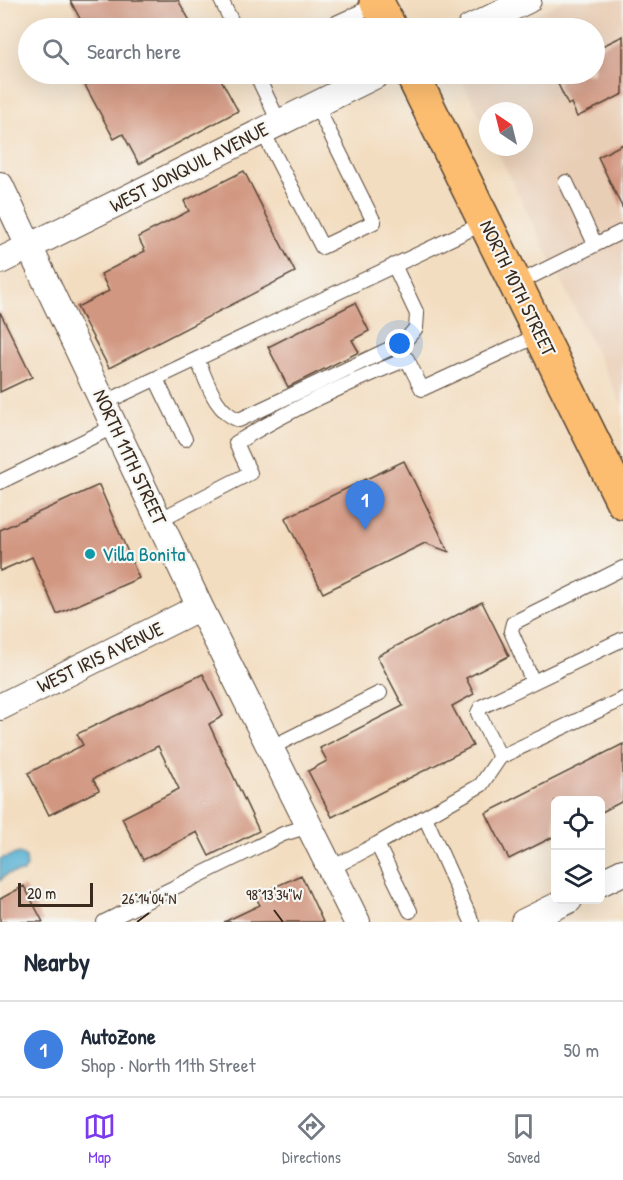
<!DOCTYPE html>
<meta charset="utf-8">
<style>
body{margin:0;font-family:"Patrick Hand",sans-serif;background:#f6f6f7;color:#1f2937}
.controls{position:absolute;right:18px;bottom:18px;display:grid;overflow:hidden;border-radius:9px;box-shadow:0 6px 24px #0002}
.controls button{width:54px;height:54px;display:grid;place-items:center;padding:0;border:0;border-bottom:2px solid #e0e1e3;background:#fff;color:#1f2937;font:30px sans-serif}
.compass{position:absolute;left:479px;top:102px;width:54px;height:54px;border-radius:50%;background:#fff;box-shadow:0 6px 24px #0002;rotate:325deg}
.scale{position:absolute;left:18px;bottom:15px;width:75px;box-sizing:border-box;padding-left:6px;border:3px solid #3b2a1e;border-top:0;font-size:16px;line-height:21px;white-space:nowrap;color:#3b2a1e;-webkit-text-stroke:4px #f6f6f2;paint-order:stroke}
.you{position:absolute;left:400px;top:344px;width:21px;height:21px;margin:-15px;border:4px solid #fff;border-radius:50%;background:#1a73e8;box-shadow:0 0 0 9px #1a73e833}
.badge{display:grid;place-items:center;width:39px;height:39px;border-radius:50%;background:#7c3aed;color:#fff;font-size:20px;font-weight:700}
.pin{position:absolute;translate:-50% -50px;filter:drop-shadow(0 2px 3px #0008)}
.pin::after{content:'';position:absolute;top:32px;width:21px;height:18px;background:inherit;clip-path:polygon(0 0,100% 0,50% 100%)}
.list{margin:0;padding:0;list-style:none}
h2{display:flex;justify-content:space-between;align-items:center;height:78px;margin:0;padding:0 24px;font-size:26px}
h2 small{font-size:20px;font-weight:400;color:#747a83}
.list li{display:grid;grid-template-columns:39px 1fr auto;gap:18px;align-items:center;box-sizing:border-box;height:96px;padding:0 24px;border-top:2px solid #e0e1e3}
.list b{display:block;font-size:22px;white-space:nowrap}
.list p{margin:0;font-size:20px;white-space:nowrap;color:#747a83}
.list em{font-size:20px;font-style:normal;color:#747a83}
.icon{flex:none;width:33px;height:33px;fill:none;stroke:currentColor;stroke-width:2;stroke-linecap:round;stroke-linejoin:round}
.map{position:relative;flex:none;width:623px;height:922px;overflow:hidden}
.search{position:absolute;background:#fff;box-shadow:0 6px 24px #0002;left:18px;right:18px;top:18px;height:66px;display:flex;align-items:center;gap:15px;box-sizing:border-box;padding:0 21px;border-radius:33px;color:#747a83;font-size:22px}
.sheet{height:174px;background:#fff}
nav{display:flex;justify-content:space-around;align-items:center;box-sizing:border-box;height:84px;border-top:2px solid #e0e1e3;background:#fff;font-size:16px;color:#747a83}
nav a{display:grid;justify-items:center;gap:3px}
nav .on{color:#7c3aed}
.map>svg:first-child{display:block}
.built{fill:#e9ceb6}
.water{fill:#53aed1;stroke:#476c78;stroke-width:1.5}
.building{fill:#d29781}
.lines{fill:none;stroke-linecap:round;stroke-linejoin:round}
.service-casing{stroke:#574536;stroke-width:16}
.minor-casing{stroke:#574536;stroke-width:28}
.primary-casing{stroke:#574536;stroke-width:36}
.service{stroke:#fff;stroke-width:14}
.minor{stroke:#fff;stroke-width:26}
.primary{stroke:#fcbd6f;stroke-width:33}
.ticks{fill:none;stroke:#3b2a1e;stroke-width:2}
.culture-dot{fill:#0f9aa8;stroke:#f6f6f2;stroke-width:2}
.labels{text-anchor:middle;stroke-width:4.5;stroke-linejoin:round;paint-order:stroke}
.street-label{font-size:20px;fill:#3b2a1e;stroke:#f6f6f2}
.culture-label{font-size:20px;fill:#0d838f;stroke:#f6f6f2;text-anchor:start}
.ticks-label{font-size:15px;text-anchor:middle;fill:#3b2a1e;stroke:#f6f6f2;stroke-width:4.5;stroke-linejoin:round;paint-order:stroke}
</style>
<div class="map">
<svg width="623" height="922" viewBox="0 0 623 922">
<rect width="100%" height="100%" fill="#f6f6f2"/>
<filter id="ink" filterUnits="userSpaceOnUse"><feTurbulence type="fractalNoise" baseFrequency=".0167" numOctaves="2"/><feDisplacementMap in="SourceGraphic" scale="12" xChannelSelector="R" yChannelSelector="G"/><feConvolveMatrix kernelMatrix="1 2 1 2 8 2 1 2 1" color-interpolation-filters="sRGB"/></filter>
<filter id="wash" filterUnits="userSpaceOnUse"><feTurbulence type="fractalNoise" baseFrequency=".008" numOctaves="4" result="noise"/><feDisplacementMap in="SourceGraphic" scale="24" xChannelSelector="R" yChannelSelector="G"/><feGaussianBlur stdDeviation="1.35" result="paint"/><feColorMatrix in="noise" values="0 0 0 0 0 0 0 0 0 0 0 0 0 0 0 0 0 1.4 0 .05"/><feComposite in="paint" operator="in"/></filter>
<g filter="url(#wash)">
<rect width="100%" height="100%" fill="#f3ddc0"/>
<path class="built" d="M 564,0 L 623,0 L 623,407 L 495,147 L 524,147 L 524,111 L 488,111 L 488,133 L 459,74 L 594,74 L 594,28 L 507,28 Z"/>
<path class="water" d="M 19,853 L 26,858 L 27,867 L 23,872 L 7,874 L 0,881 L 0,859 Z"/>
<g id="blocks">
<path class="building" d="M 70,0 L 178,0 L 194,28 L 85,28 Z
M 623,36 L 623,94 L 577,117 L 571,103 L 568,105 L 558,84 L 561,83 L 556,74 L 594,74 L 594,50 Z
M 79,74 L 218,74 L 238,111 L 139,164 L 123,134 L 114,139 Z
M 623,144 L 623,209 L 598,157 Z
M 244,171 L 295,272 L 109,368 L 77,307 L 109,291 L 101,274 L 145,251 L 138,237 L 189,211 L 184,201 Z
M 355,303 L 369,331 L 352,340 L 359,352 L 288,387 L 268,347 Z
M 0,312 L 32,377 L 0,392 Z
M 404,461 L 449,552 L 425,543 L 323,593 L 285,518 Z
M 99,485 L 139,578 L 57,614 L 32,557 L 0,571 L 0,530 Z
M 482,602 L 509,656 L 466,678 L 474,694 L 452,706 L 473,746 L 332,817 L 308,771 L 327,761 L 320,748 L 403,706 L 377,656 Z
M 203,674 L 223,716 L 209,724 L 259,831 L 209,856 L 197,832 L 143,860 L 122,818 L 179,789 L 158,746 L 93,779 L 99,790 L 49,815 L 28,773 L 83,745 L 77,734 Z
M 623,744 L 623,801 L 600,813 L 600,801 L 555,801 L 555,836 L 509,859 L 486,813 Z
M 301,875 L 323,922 L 224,922 L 260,905 L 255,896 Z
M 24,886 L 43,922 L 0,922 L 0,899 Z"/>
</g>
</g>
<g filter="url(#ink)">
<use href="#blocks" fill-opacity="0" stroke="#574536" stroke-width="1.5"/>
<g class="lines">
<defs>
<path id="service" d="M 221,0 L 235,28
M 325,28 L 377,4
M 256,74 L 279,122
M 262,130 L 322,247 L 374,222 L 316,105
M 566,182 L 595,244
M 516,284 L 623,231
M 197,359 C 207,381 215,412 239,420 L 404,342 L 416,328 L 417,314 L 394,265
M 156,379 L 185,439
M 104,403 L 486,222
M 0,482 L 115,426
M 159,520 L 250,473 L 236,443 C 290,409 348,383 407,359 L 422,389 L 541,334
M 623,639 L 481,707 L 478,713 L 500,757 L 623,699
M 533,682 L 511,631 L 513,623 L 623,568
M 270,748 L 380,693
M 425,817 L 472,922
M 330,869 L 377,844
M 410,911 L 377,844 L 481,785 L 500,757
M 104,922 L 283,834 L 309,826"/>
<path id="minor" d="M 470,28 L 528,0
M 0,185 L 200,607 L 357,922
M 0,261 L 378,74
M 0,707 L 200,607
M 600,883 L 623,872
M 524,922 L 569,900"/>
<path id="primary" d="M 376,0 L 390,28
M 412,74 L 623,502"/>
</defs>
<use href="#service" class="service-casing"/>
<use href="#minor" class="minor-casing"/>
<use href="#primary" class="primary-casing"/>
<use href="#service" class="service"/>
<use href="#minor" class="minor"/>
<use href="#primary" class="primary"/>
</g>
</g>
<path class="ticks" d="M 274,910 L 283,922M 137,922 L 149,913"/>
<circle class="culture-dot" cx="90" cy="554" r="6"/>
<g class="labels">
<g class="street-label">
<text transform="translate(189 167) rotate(-27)" y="7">WEST JONQUIL AVENUE</text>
<text transform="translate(518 288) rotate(64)" y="7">NORTH 10TH STREET</text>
<text transform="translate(130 457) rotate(65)" y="7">NORTH 11TH STREET</text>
<text transform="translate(100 657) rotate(-26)" y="7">WEST IRIS AVENUE</text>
</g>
<g class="culture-label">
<text x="102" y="561">Villa Bonita</text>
</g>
</g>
<g class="ticks-label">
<text x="274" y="900">98°13'34"W</text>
<text x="149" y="904">26°14'04"N</text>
</g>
</svg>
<div class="controls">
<button><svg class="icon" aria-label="locate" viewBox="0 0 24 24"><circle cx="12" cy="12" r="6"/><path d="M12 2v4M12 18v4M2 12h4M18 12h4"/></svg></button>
<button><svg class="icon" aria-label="layers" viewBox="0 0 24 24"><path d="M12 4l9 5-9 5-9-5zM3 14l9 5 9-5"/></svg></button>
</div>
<svg class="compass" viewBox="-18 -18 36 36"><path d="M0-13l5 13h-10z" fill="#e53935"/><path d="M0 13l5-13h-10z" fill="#747a83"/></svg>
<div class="scale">20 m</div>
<div class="you"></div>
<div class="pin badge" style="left:365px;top:530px;background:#3f7fe0">1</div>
<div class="search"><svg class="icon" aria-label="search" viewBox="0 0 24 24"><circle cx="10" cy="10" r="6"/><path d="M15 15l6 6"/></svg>Search here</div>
</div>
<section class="sheet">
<h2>Nearby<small></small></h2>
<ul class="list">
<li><span class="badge" style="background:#3f7fe0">1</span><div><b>AutoZone</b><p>Shop · North 11th Street</p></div><em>50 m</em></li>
</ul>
</section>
<nav>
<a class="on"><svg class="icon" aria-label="map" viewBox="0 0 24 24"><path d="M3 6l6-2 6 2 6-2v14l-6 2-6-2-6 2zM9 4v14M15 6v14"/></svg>Map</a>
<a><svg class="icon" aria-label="directions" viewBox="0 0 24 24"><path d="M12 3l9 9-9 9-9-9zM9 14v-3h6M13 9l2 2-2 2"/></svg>Directions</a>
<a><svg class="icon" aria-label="saved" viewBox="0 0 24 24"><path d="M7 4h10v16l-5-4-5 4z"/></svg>Saved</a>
</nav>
